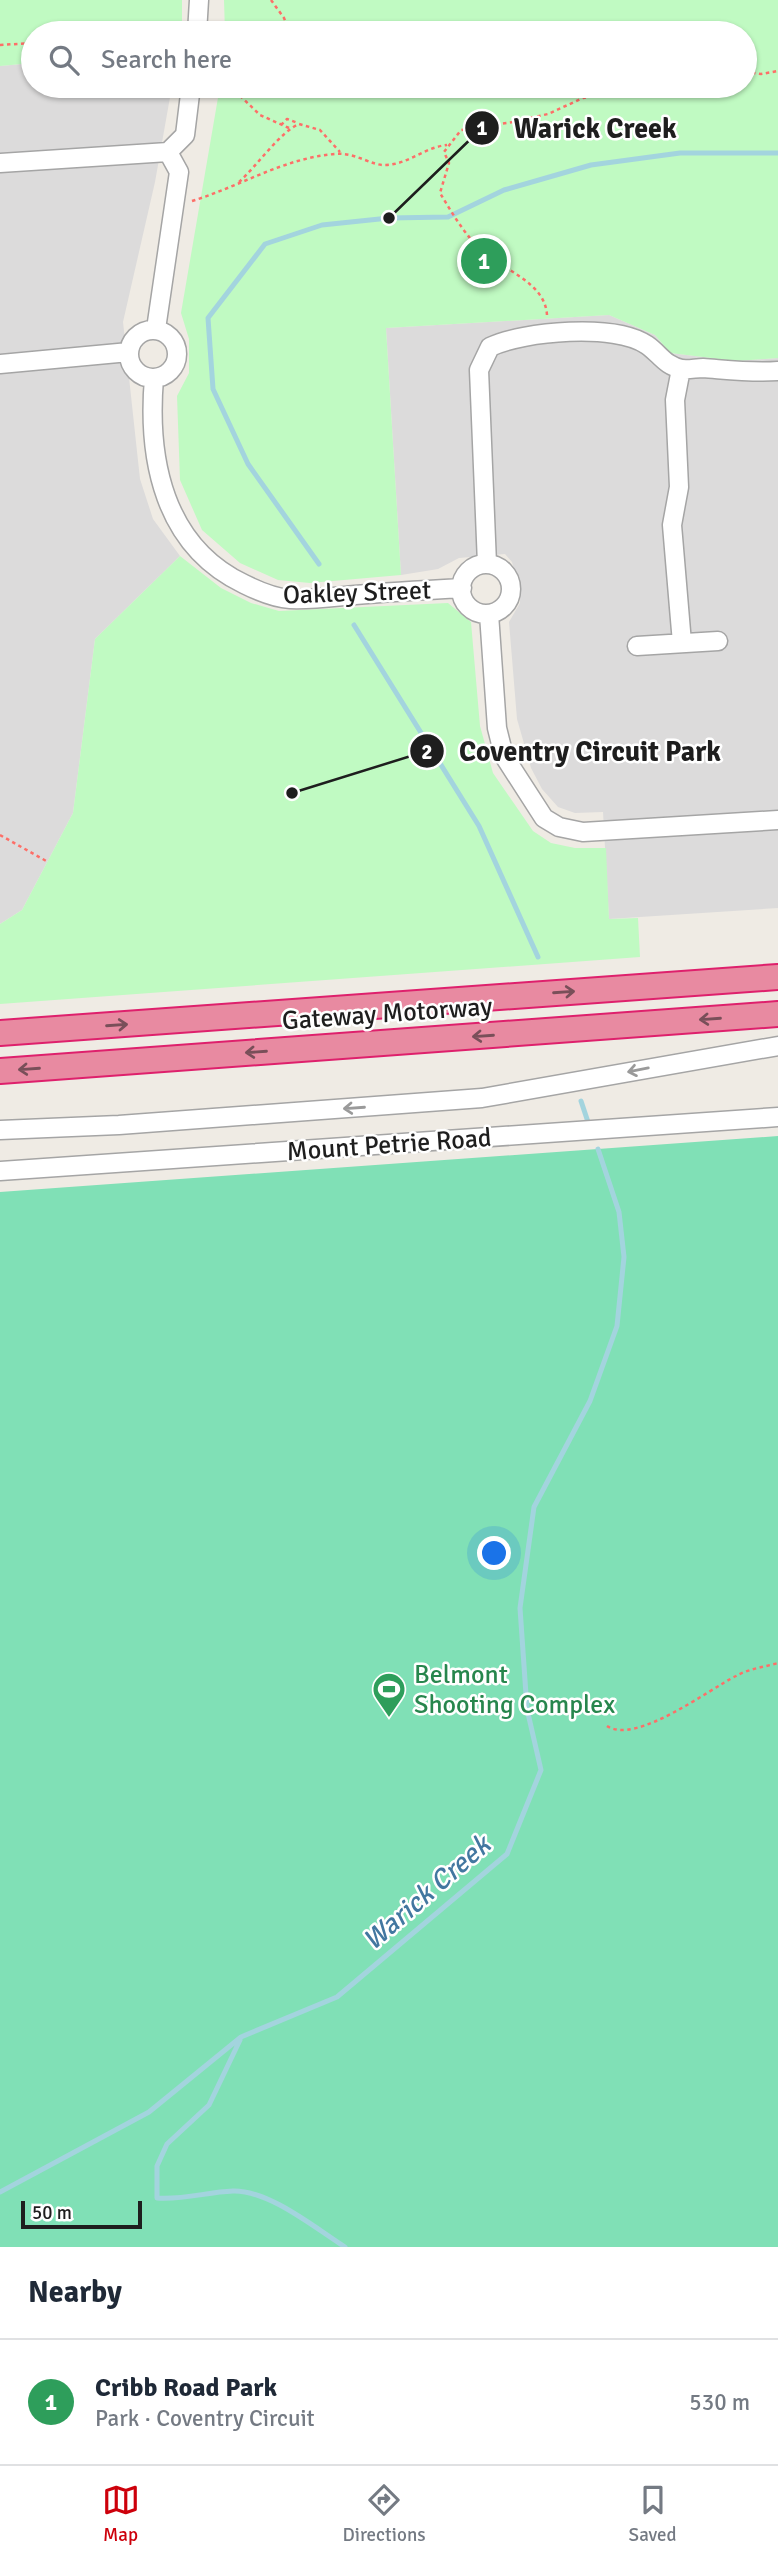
<!DOCTYPE html>
<meta charset="utf-8">
<style>
body{margin:0;font-family:Signika,sans-serif;background:#f2f2f3;color:#1f2937}
.scale{position:absolute;left:21px;bottom:18px;width:121px;box-sizing:border-box;padding-left:7px;border:4px solid #1e1e1e;border-top:0;font-size:19px;line-height:24px;white-space:nowrap;color:#1e1e1e;-webkit-text-stroke:5px #fff;paint-order:stroke}
.you{position:absolute;left:495px;top:1554px;width:24px;height:24px;margin:-18px;border:5px solid #fff;border-radius:50%;background:#1a73e8;box-shadow:0 0 0 10px #1a73e833}
.badge{display:grid;place-items:center;width:46px;height:46px;border-radius:50%;background:#cd000b;color:#fff;font-size:23px;font-weight:700}
.pin{position:absolute;translate:-50% -50%;border:4px solid #fff;box-shadow:0 2px 7px #0006}
.list{margin:0;padding:0;list-style:none}
h2{display:flex;justify-content:space-between;align-items:center;height:91px;margin:0;padding:0 28px;font-size:30px}
h2 small{font-size:23px;font-weight:400;color:#747a83}
.list li{display:grid;grid-template-columns:46px 1fr auto;gap:21px;align-items:center;box-sizing:border-box;height:126px;padding:0 28px;border-top:2px solid #e0e1e3}
.list b{display:block;font-size:26px;white-space:nowrap}
.list p{margin:0;font-size:23px;white-space:nowrap;color:#747a83}
.list em{font-size:23px;font-style:normal;color:#747a83}
.icon{flex:none;width:38px;height:38px;fill:none;stroke:currentColor;stroke-width:2;stroke-linecap:round;stroke-linejoin:round}
.map{position:relative;flex:none;width:778px;height:2247px;overflow:hidden}
.search{position:absolute;background:#fff;box-shadow:0 2px 5px #0004;left:21px;right:21px;top:21px;height:77px;display:flex;align-items:center;gap:18px;box-sizing:border-box;padding:0 24px;border-radius:38px;color:#747a83;font-size:26px}
.sheet{height:217px;background:#fff}
nav{display:flex;justify-content:space-around;align-items:center;box-sizing:border-box;height:98px;border-top:2px solid #e0e1e3;background:#fff;font-size:19px;color:#747a83}
nav a{display:grid;justify-items:center;gap:4px}
nav .on{color:#cd000b}
.map>svg:first-child{display:block}
.residential{fill:#dcdbdb}
.park{fill:#c0fac2}
.pitch{fill:#80e0b6}
.lines{fill:none;stroke-linecap:round;stroke-linejoin:round}
.stream{stroke:#a3d4de;stroke-width:5}
.minor-casing{stroke:#a5a5a5;stroke-width:21}
.highway-casing{stroke:#de206c;stroke-width:28}
.path{stroke:#fd6f68;stroke-width:2.5;stroke-dasharray:3.5 3.5;stroke-linecap:butt}
.minor{stroke:#fff;stroke-width:18}
.highway{stroke:#e88aa1;stroke-width:24}
.oneway{stroke:#794f59}
.oneway2{stroke:#9a9a9a}
.labels{text-anchor:middle;stroke-width:5;stroke-linejoin:round;paint-order:stroke}
.street-label{font-size:26px;fill:#1e1e1e;stroke:#fff}
.leisure-label{font-size:26px;fill:#27864d;stroke:#fff;text-anchor:start}
.water-label{font-size:28px;font-style:italic;fill:#4277a0;stroke:#fff}
.leader{fill:none;stroke:#1e1e1e;stroke-width:2.5}
.callout-dot{fill:#1e1e1e;stroke:#fff;stroke-width:2.5}
.mark-label{font-size:21px;text-anchor:middle;font-weight:bold;fill:#fff}
.callout-label{font-size:28px;text-anchor:middle;font-weight:bold;fill:#1e1e1e;stroke:#fff;stroke-width:5;stroke-linejoin:round;paint-order:stroke}
</style>
<div class="map">
<svg width="778" height="2247" viewBox="0 0 778 2247">
<rect width="100%" height="100%" fill="#efebe4"/>
<path class="residential" d="M 33,63 L 33,86 L 172,86 L 155,182 L 123,322 L 140,479 L 153,519 L 180,556 L 95,639 L 73,813 L 22,910 L 0,924 L 0,66 Z
M 609,315 L 655,335 L 670,353 L 736,361 L 778,358 L 778,908 L 609,919 L 603,812 L 575,813 L 558,807 L 542,789 L 531,768 L 517,719 L 509,622 L 520,603 L 520,590 L 512,562 L 505,554 L 459,558 L 438,569 L 401,575 L 386,328 Z"/>
<path class="park" d="M 0,0 L 182,0 L 182,33 L 33,33 L 33,63 L 0,66 Z
M 224,0 L 778,0 L 778,358 L 736,361 L 670,353 L 655,335 L 609,315 L 386,328 L 401,575 L 310,583 L 278,580 L 240,563 L 202,530 L 180,480 L 177,396 L 189,373 L 189,339 L 181,313 L 220,86 L 745,86 L 745,33 L 225,33 Z
M 180,556 L 221,588 L 251,603 L 279,611 L 448,603 L 471,622 L 480,726 L 493,773 L 533,831 L 551,843 L 575,848 L 606,848 L 609,919 L 638,918 L 640,957 L 0,1004 L 0,924 L 22,910 L 73,813 L 95,639 Z"/>
<path class="pitch" d="M 778,1136 L 778,2247 L 0,2247 L 0,1192 Z"/>
<g class="lines">
<path class="stream" d="M 319,564 L 248,464 L 213,389 L 208,318 L 265,244 L 322,225 L 389,218 L 448,217 L 504,190 L 591,165 L 680,153 L 778,153
M 354,625 L 479,826 L 538,957
M 581,1101 L 588,1122
M 240,2040 L 209,2105 L 167,2144 L 157,2166 L 157,2198 C 184,2200 207,2192 233,2191 C 269,2190 315,2228 345,2247
M 0,2192 L 149,2112 L 241,2037 L 337,1997 L 507,1854 L 541,1770 L 527,1709 L 520,1608 L 534,1507 L 590,1401 L 617,1326 L 624,1257 L 619,1212 L 598,1149"/>
<defs>
<path id="minor" d="M 197,33 L 199,0
M 0,163 L 168,152
M 156,329 L 179,172 L 168,152 L 185,135 L 191,86
M129 354a24 24 0 1 1 48 0a24 24 0 1 1-48 0Z
M 0,364 L 129,352
M 681,369 L 675,400 L 679,487 L 672,525 L 682,643
M 154,378 C 147,460 164,546 244,584 C 258,591 275,598 290,599 C 311,600 333,597 355,595 C 390,592 426,590 462,588
M 487,564 L 479,370 L 490,347 C 524,331 615,323 647,345 C 660,354 665,366 682,369 C 689,370 696,368 703,368 C 729,370 752,373 778,371
M461 589a25 25 0 1 1 50 0a25 25 0 1 1-50 0Z
M 489,614 L 497,728 L 504,756 L 544,818 L 559,827 L 583,832 L 778,820
M 637,646 L 718,641
M 0,1130 L 119,1125 L 482,1098 L 778,1046
M 0,1171 L 778,1117"/>
<path id="highway" d="M 0,1033 L 778,977
M 0,1071 L 778,1014"/>
</defs>
<use href="#minor" class="minor-casing"/>
<use href="#highway" class="highway-casing"/>
<path class="path" d="M 271,0 L 284,18 L 290,33
M 88,33 L 142,24 L 158,33
M 0,45 L 33,43
M 745,72 L 761,74 L 778,71
M 230,86 L 260,115 L 289,128
M 281,125 L 287,119 L 298,123
M 239,182 C 257,166 280,132 299,124 L 320,130 L 340,152
M 192,201 C 241,186 284,158 335,154 C 356,152 371,166 386,165 C 409,164 425,147 447,145
M 547,315 C 545,282 503,270 482,251 C 465,235 452,213 440,193 L 449,163 L 444,152 L 461,130 L 513,122 L 548,114 L 583,98 L 647,86
M 0,835 L 48,862
M 607,1726 C 636,1745 708,1690 736,1676 C 748,1669 764,1667 778,1663"/>
<use href="#minor" class="minor"/>
<use href="#highway" class="highway"/>
</g>
<defs><path id="oneway-shaft" d="M-6 0H5M1.5-3L5.5 0L1.5 3" fill="none" stroke-width="1.6" stroke-linecap="round" stroke-linejoin="round" transform="scale(1.75)"/></defs>
<g class="oneway">
<use href="#oneway-shaft" transform="translate(564 992) rotate(-4)"/>
<use href="#oneway-shaft" transform="translate(710 1019) rotate(176)"/>
<use href="#oneway-shaft" transform="translate(117 1025) rotate(-4)"/>
<use href="#oneway-shaft" transform="translate(483 1036) rotate(176)"/>
<use href="#oneway-shaft" transform="translate(256 1052) rotate(176)"/>
<use href="#oneway-shaft" transform="translate(29 1069) rotate(176)"/>
</g>
<g class="oneway2">
<use href="#oneway-shaft" transform="translate(638 1070) rotate(169)"/>
<use href="#oneway-shaft" transform="translate(354 1108) rotate(176)"/>
</g>
<defs>
<symbol id="stadium-pin" viewBox="-11 -11 22 30"><path d="M0 17L-7.5 6A9.5 9.5 0 1 1 7.5 6Z" fill="#2e9e5b" stroke="#fff"/><path d="M0-5a6.5 5 0 1 0 0 10a6.5 5 0 1 0 0-10ZM-3.5-1.8h7v3.6h-7Z" fill="#fff"/></symbol>
</defs>
<g fill-rule="evenodd">
<use href="#stadium-pin" x="370" y="1670" width="38" height="52"/>
</g>
<g class="labels">
<g class="street-label">
<text transform="translate(357 592) rotate(-2)" y="9">Oakley Street</text>
<text transform="translate(387 1013) rotate(-4)" y="9">Gateway Motorway</text>
<text transform="translate(389 1144) rotate(-4)" y="9">Mount Petrie Road</text>
</g>
<g class="leisure-label">
<text x="414" y="1683">Belmont<tspan x="414" dy="30">Shooting Complex</tspan></text>
</g>
<g class="water-label">
<text transform="translate(426 1892) rotate(-41)" y="10">Warick Creek</text>
</g>
</g>
<path class="leader" d="M389 218L482 128M292 793L427 751"/>
<g class="callout-dot">
<circle cx="389" cy="218" r="7"/>
<circle cx="292" cy="793" r="7"/>
<circle cx="482" cy="128" r="18"/>
<circle cx="427" cy="751" r="18"/>
</g>
<g class="mark-label">
<text x="482" y="135">1</text>
<text x="427" y="759">2</text>
</g>
<g class="callout-label">
<text x="595" y="138">Warick Creek</text>
<text x="590" y="761">Coventry Circuit Park</text>
</g>
</svg>
<div class="scale">50 m</div>
<div class="you"></div>
<div class="pin badge" style="left:484px;top:261px;background:#2e9e5b">1</div>
<div class="search"><svg class="icon" aria-label="search" viewBox="0 0 24 24"><circle cx="10" cy="10" r="6"/><path d="M15 15l6 6"/></svg>Search here</div>
</div>
<section class="sheet">
<h2>Nearby<small></small></h2>
<ul class="list">
<li><span class="badge" style="background:#2e9e5b">1</span><div><b>Cribb Road Park</b><p>Park · Coventry Circuit</p></div><em>530 m</em></li>
</ul>
</section>
<nav>
<a class="on"><svg class="icon" aria-label="map" viewBox="0 0 24 24"><path d="M3 6l6-2 6 2 6-2v14l-6 2-6-2-6 2zM9 4v14M15 6v14"/></svg>Map</a>
<a><svg class="icon" aria-label="directions" viewBox="0 0 24 24"><path d="M12 3l9 9-9 9-9-9zM9 14v-3h6M13 9l2 2-2 2"/></svg>Directions</a>
<a><svg class="icon" aria-label="saved" viewBox="0 0 24 24"><path d="M7 4h10v16l-5-4-5 4z"/></svg>Saved</a>
</nav>
